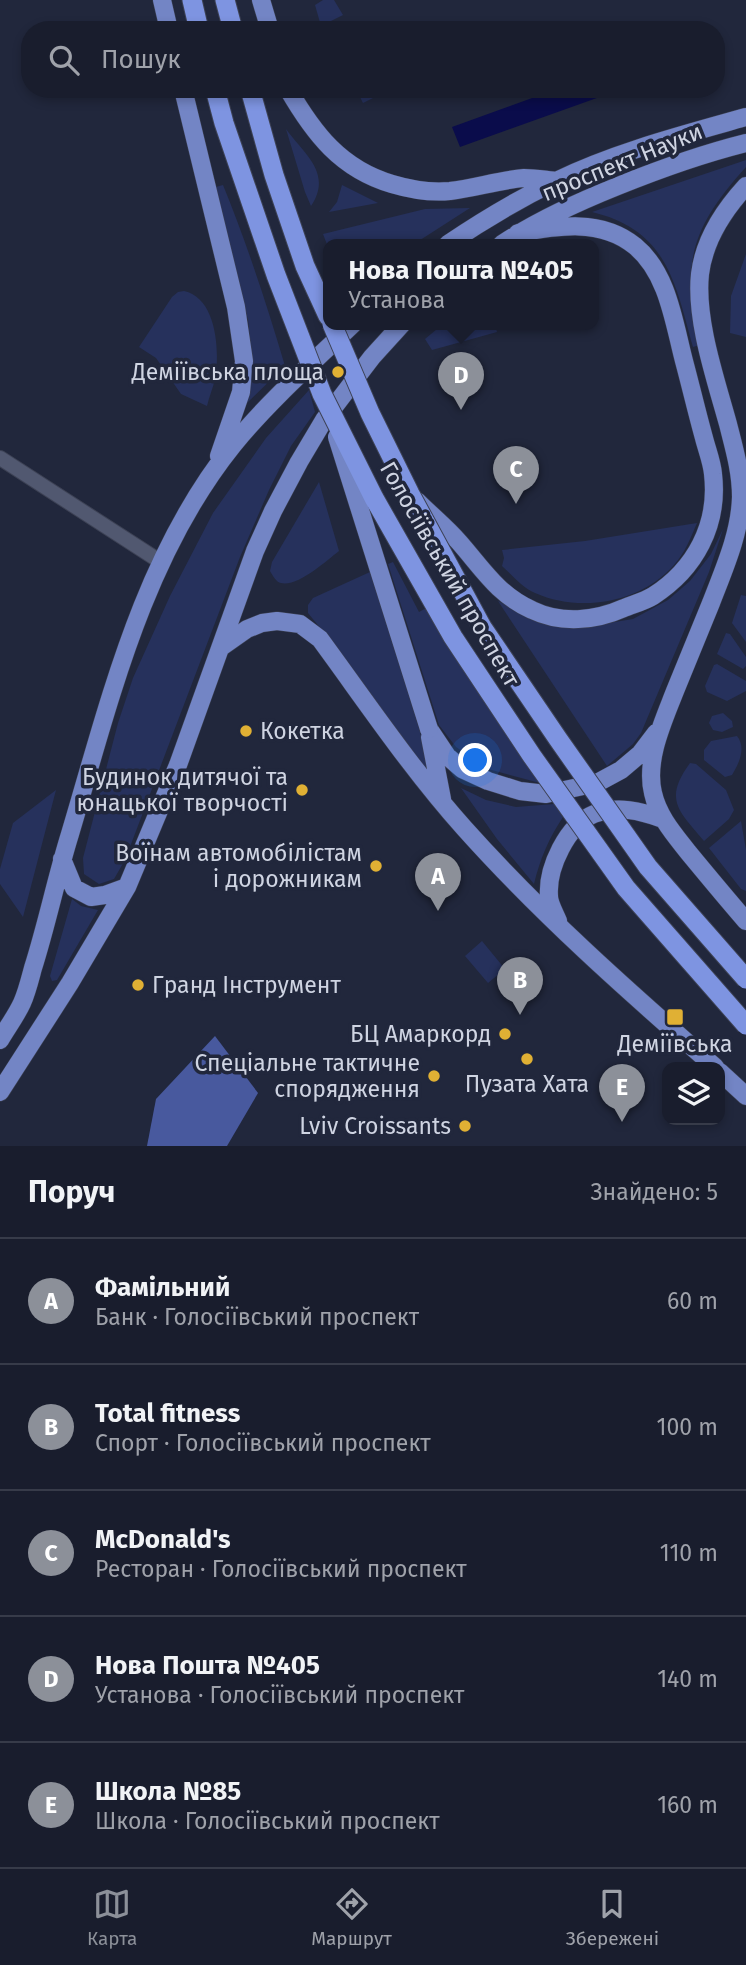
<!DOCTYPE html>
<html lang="uk">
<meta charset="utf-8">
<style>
body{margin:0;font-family:"Fira Sans",sans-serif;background:#222635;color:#f1f3f6}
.controls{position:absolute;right:21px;bottom:21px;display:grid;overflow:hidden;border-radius:14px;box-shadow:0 4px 10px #0003}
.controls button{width:63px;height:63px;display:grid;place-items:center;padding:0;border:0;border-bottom:2px solid #373b49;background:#191d2d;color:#f1f3f6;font:35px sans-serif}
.you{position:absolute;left:476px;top:761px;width:24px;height:24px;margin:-18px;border:5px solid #fff;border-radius:50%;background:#1a73e8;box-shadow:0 0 0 10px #1a73e833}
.badge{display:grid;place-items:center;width:46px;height:46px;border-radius:50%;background:#8c9099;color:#fff;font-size:23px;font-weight:700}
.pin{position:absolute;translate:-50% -58px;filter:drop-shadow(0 2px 4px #0008)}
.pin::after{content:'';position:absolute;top:37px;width:24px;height:21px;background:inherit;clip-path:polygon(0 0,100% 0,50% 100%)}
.popup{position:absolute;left:323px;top:239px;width:276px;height:91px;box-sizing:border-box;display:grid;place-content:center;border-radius:14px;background:#191d2d;filter:drop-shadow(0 2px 5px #0005);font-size:23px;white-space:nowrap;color:#9fa2aa}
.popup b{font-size:26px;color:#f1f3f6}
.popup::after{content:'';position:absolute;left:50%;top:100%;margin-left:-14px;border:14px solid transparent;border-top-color:#191d2d}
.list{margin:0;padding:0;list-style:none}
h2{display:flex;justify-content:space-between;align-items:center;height:91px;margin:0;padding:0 28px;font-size:30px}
h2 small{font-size:23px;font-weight:400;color:#9fa2aa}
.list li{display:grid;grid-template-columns:46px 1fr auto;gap:21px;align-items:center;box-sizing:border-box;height:126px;padding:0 28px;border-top:2px solid #373b49}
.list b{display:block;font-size:26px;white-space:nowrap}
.list p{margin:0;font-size:23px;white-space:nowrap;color:#9fa2aa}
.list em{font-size:23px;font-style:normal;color:#9fa2aa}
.icon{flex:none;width:38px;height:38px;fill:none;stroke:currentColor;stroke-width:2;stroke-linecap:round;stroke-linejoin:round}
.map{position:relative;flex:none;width:746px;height:1146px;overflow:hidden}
.search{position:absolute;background:#191d2d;box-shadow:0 4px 10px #0003;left:21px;right:21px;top:21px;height:77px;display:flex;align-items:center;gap:18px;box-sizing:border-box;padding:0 24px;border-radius:28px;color:#9fa2aa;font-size:26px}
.sheet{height:721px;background:#191d2d}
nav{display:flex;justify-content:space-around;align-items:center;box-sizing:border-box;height:98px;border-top:2px solid #373b49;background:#191d2d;font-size:19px;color:#9fa2aa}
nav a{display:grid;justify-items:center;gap:4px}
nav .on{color:#8c9099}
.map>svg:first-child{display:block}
.green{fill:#26315c}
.forest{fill:#48599e}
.water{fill:#0a0c4b}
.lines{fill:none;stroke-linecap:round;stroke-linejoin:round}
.minor-casing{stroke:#3d4255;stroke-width:16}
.primary-casing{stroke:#3d4255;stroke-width:19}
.trunk-casing{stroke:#3d4255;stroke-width:21}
.minor{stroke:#515870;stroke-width:14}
.primary{stroke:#7385c5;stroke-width:18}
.trunk{stroke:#7e94e1;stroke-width:19}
.primary-bridge-casing{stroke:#3d4255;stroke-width:19;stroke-linecap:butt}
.trunk-bridge-casing{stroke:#3d4255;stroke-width:21;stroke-linecap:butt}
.primary-bridge{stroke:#7385c5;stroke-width:18}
.trunk-bridge{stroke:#7e94e1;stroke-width:19}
.poi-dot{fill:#e0b034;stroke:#21273c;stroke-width:2.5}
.labels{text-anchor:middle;stroke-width:7;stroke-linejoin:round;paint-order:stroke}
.street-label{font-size:23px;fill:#cfd4e2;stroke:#21273c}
.poi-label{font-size:23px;fill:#cfd4e2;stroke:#21273c;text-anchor:end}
</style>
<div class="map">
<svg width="746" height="1146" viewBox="0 0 746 1146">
<rect width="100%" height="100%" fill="#21273c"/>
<path class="green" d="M 323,0 L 334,0 L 343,15 L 321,26 L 315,5 Z
M 365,89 L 384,89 L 385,92 L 363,103 L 358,93 Z
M 286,129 C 304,154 333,173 311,206 L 305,192 Z
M 746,160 L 746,167 C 690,229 681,264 700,345 L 693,347 C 675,282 667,230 592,212 Z
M 223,185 C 247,244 267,305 285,366 L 247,403 L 253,370 L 248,320 L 212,188 Z
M 342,185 L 378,203 L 329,212 L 337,202 Z
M 470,208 L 414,244 L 328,244 L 328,247 L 323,234 L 425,209 Z
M 746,254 L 746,337 L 730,333 L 731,296 Z
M 184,291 C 217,298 220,352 215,379 C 213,388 209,397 207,406 L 181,394 L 156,358 L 139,347 L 172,297 L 178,292 Z
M 443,324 L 495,324 L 497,332 L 432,350 L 425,339 Z
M 309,390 L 315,412 L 291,446 L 269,490 L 240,557 L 125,860 L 114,879 L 99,884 L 84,874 L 83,858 L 118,723 L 133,678 L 170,596 L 213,513 L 266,438 Z
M 319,482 L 339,551 C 326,561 298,587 281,583 C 276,582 273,576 270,571 L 272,562 Z
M 697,523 C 691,537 685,553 674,565 C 641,603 580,613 535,593 C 523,588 512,575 502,566 L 504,558 L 502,550 L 585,541 Z
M 723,529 L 709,572 L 641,733 L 633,744 L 607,766 L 498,601 L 543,621 L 596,625 L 633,619 L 668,600 L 690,581 L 711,554 Z
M 393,562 L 419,612 L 430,606 L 540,783 L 488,769 L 456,747 L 439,725 L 388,564 Z
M 370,572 L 420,731 L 429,774 L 338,650 L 308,613 L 308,605 L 313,598 Z
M 741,595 L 746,596 L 746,642 L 732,623 Z
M 726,633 L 730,634 L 746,657 L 746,666 L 743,669 L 717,654 Z
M 717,664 L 746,681 L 746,691 L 727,701 L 707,692 L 705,686 L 714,665 Z
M 723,713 L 732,721 L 733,727 L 722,732 L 713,730 L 709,723 L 712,716 Z
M 737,736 C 746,747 740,762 732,775 L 725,777 L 704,760 L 704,750 L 711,741 Z
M 690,763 L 696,764 L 726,790 L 734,810 L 729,819 L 704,841 C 679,811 663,800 690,763 Z
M 461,788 L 486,800 L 516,807 L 554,804 L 563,817 C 549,838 540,859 534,884 L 497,839 Z
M 56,790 L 23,917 L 0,884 L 0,869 L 13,823 Z
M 741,821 L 746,850 L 746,891 L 741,889 L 709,848 Z
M 72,899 L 81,906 L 98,910 L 57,980 L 52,981 L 50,976 Z
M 482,941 L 505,969 L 488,983 L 465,956 Z"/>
<path class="forest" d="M 215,1036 L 258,1093 L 227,1146 L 147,1146 L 156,1099 Z"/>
<path class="water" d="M 557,89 L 622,89 L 460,147 L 452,127 Z"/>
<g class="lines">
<defs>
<path id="minor" d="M 0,458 L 161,562"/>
<path id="primary" d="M 162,0 L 169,30
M 261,0 L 270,30
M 183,89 L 236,307 L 244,361 L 241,392 L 219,456
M 288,89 C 314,134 341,169 392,184 C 412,190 429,193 450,191 C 475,188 500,180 524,178 C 535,178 546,180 557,181
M 746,186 C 724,210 704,241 700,274 C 695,320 716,380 728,424 C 734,448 741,471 741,497 C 740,534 724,569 711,603 C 699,632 687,662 675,691 C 663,722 645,760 653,793 C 658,816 674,834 688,852 C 707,875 726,898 746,921
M 448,244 C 482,221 519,199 556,181 C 616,152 682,135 746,117
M 502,244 C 538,220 578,202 618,186 C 660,169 702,154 746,143
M 417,501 C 431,515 447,528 459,542 C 482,568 498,595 532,610 C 561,624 595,621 624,608 C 634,604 645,601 653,596 C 695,569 719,525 713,474 C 712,462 707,450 704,438 C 697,413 691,387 684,361 C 674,323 668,273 635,246 C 601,218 557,226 518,233
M 220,648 L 247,629 L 262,623 L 277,621 L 300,624 L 320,639 C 367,703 412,770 465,829 C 542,915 628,991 715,1067
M 429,729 L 447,756 L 462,769 L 488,781 L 520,791 L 546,794 L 597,783 L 621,770 L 640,754 L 656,733
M 430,737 L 442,799
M 62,859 L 74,888 L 91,897 L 105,895 L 127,887
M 558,921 C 555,913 549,904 549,896 C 547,868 567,825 594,814 C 617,805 641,811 663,819
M 0,1040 C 7,1028 16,1016 22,1003 C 27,992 30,979 33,968 C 47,924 56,879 70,834 C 110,700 143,557 233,445 C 269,401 312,363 353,324
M 720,1072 L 746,1096
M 0,1092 L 70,983 L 127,887 L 178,765 L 255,551 L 273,511 L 299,462 L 324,420 L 372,357 L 402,324"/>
<path id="trunk" d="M 192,0 L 199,30
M 225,0 L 233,30
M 250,89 L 274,175 L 305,266 L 328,316"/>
</defs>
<use href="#minor" class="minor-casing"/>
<use href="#primary" class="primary-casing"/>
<use href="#trunk" class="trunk-casing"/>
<use href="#minor" class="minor"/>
<use href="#primary" class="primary"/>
<use href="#trunk" class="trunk"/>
<defs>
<path id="primary-bridge" d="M 337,437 L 429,729"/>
<path id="trunk-bridge" d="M 215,89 L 224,123 L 276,275 L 322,394 L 374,498 L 453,637 L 532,756 L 626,888 L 746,1025
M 332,324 L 370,413 L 410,494 L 482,627 L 558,739 L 648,867 L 746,979"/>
</defs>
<use href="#primary-bridge" class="primary-bridge-casing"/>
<use href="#trunk-bridge" class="trunk-bridge-casing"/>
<use href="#primary-bridge" class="primary-bridge"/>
<use href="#trunk-bridge" class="trunk-bridge"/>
</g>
<g class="poi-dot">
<circle cx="338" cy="372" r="7"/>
<circle cx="246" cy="731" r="7"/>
<circle cx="302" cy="790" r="7"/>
<circle cx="376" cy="866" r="7"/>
<circle cx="138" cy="985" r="7"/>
<rect x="666" y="1008" width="18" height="18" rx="3.5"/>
<circle cx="505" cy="1034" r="7"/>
<circle cx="527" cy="1059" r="7"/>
<circle cx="434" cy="1076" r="7"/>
<circle cx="465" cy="1126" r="7"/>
</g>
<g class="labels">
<g class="street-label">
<text transform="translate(622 162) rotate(-22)" y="8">проспект Науки</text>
<text transform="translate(450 574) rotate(60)" y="8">Голосіївський проспект</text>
</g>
<g class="poi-label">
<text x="324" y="380">Деміївська площа</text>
<text x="260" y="739" text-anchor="start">Кокетка</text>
<text x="288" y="785">Будинок дитячої та<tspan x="288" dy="26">юнацької творчості</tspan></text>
<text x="362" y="861">Воїнам автомобілістам<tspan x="362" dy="26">і дорожникам</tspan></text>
<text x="152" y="993" text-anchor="start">Гранд Інструмент</text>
<text x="491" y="1042">БЦ Амаркорд</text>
<text x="675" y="1052" text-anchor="middle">Деміївська</text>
<text x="420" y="1071">Спеціальне тактичне<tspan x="420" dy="26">спорядження</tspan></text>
<text x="527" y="1092" text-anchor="middle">Пузата Хата</text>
<text x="451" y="1134">Lviv Croissants</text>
</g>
</g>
</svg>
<div class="controls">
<button><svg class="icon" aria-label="layers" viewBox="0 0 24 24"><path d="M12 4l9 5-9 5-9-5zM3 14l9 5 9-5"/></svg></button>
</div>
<div class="you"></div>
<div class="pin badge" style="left:438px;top:911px">A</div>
<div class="pin badge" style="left:520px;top:1015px">B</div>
<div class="pin badge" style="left:516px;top:504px">C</div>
<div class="pin badge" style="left:461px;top:410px">D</div>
<div class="popup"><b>Нова Пошта №405</b>Установа</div>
<div class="pin badge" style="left:622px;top:1122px">E</div>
<div class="search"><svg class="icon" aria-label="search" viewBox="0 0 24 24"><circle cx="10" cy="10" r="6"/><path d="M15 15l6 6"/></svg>Пошук</div>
</div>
<section class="sheet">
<h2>Поруч<small>Знайдено: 5</small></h2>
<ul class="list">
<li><span class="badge">A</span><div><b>Фамільний</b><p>Банк · Голосіївський проспект</p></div><em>60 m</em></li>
<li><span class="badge">B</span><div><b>Total fitness</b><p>Спорт · Голосіївський проспект</p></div><em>100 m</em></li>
<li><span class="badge">C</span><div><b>McDonald's</b><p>Ресторан · Голосіївський проспект</p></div><em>110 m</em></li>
<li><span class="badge">D</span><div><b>Нова Пошта №405</b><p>Установа · Голосіївський проспект</p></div><em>140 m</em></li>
<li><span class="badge">E</span><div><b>Школа №85</b><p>Школа · Голосіївський проспект</p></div><em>160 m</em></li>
</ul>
</section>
<nav>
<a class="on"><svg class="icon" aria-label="map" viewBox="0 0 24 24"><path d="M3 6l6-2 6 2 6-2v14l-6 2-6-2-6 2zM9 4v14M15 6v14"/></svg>Карта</a>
<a><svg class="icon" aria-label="directions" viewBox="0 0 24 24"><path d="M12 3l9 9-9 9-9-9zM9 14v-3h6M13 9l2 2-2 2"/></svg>Маршрут</a>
<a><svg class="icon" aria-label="saved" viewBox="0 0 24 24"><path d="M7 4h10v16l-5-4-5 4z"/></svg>Збережені</a>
</nav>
